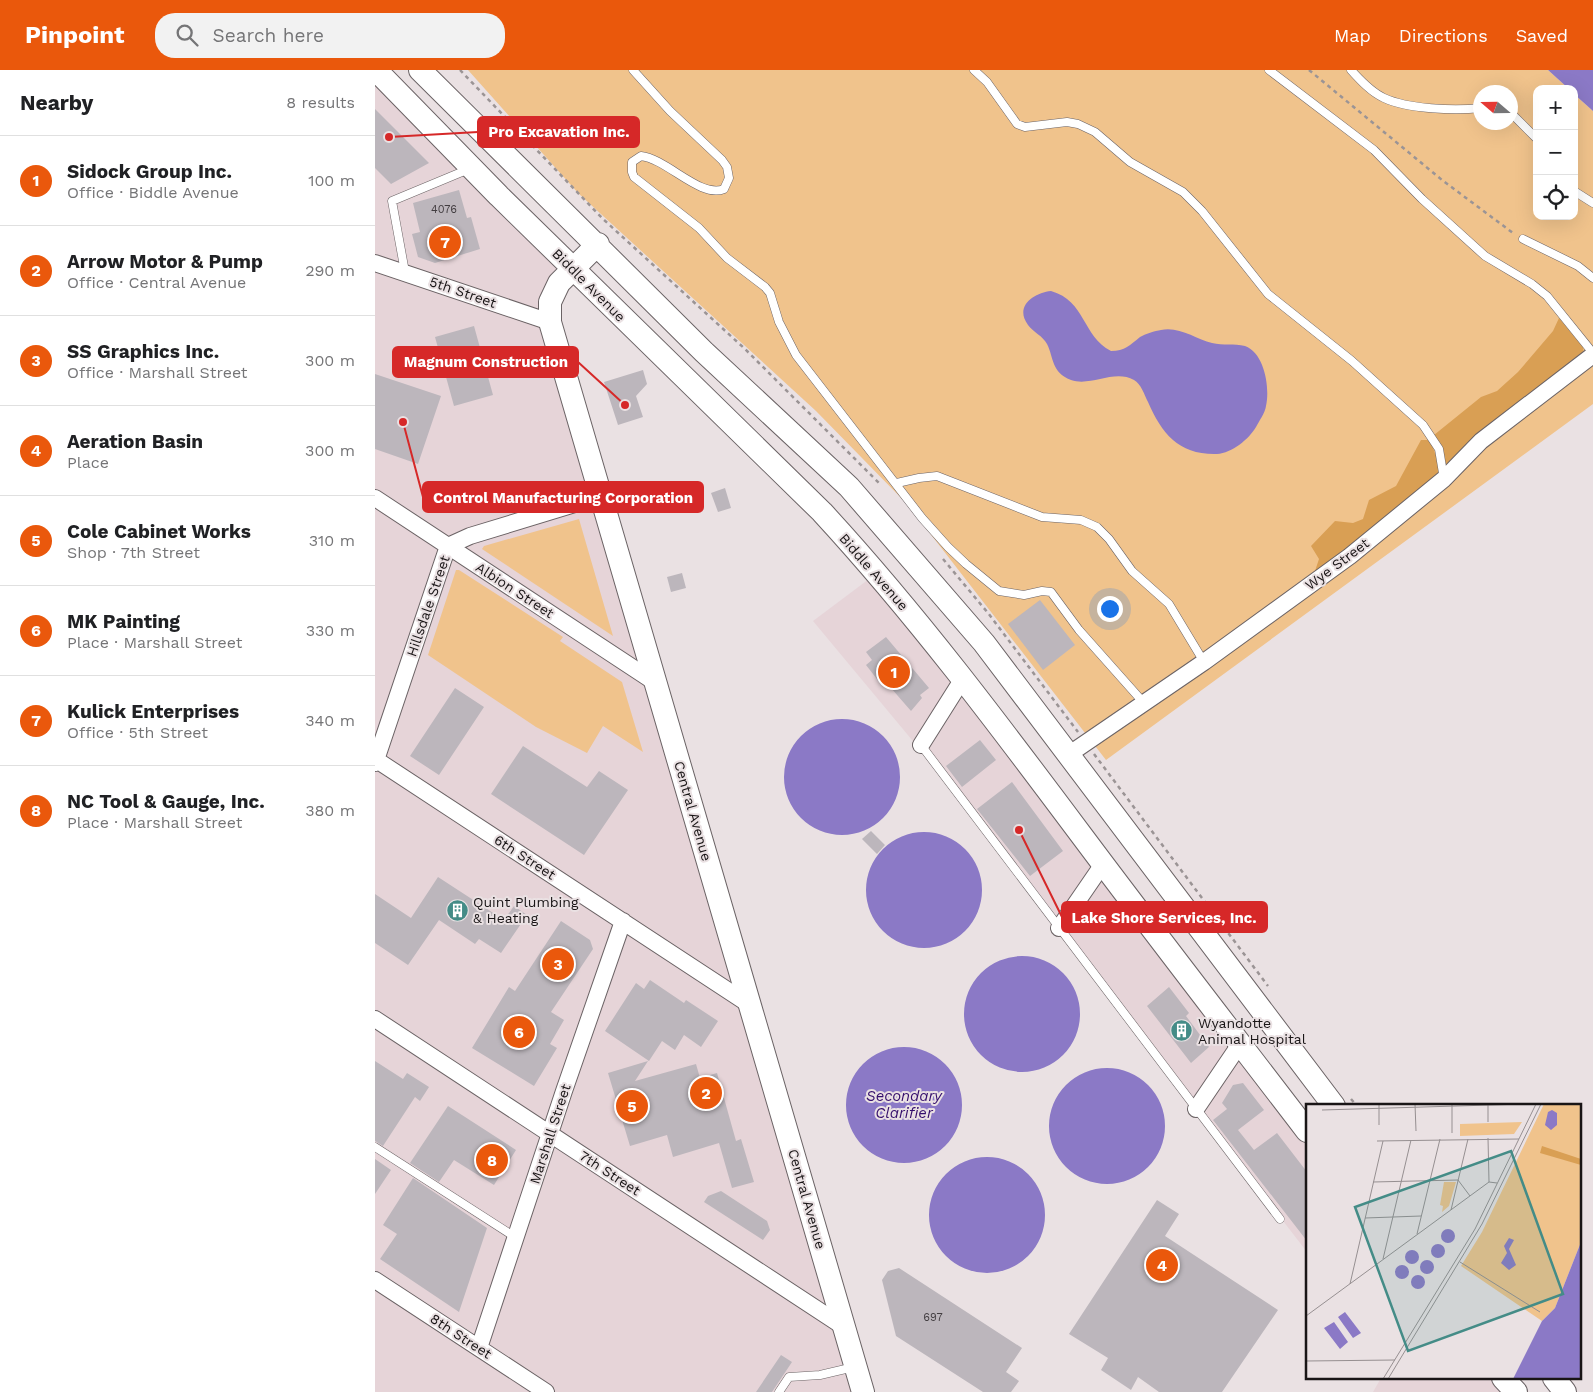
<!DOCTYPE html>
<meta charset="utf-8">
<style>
body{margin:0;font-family:"Work Sans",sans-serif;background:#f2f2f2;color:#202124}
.controls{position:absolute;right:15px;top:15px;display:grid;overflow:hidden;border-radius:10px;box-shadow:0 5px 20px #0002}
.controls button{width:45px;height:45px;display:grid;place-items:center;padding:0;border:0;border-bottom:1px solid #e0e0e0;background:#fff;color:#202124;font:25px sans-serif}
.compass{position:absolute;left:1098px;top:15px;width:45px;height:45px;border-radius:50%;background:#fff;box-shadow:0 5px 20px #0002;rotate:290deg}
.you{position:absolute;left:734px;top:538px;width:18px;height:18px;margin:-12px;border:4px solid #fff;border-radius:50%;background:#1a73e8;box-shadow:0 0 0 8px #1a73e833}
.badge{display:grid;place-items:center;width:32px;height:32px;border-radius:50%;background:#ea580c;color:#fff;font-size:16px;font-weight:700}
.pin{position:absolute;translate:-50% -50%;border:2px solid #fff;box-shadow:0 1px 5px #0006}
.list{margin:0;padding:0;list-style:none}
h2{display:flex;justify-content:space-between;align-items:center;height:65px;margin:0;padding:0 20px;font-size:21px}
h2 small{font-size:16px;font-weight:400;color:#757577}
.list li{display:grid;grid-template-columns:32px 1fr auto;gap:15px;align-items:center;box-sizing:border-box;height:90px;padding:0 20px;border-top:1px solid #e0e0e0}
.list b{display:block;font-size:19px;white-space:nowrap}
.list p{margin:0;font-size:16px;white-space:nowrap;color:#757577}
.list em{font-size:16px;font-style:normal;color:#757577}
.icon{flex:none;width:28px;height:28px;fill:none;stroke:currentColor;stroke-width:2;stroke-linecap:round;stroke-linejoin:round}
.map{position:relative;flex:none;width:1218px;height:1322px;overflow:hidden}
header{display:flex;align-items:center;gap:30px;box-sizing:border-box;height:70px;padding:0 25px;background:#ea580c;color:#fff}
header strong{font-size:24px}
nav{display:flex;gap:28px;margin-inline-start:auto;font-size:18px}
.search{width:350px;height:45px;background:#f2f2f2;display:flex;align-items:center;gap:12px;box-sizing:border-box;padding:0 18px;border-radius:20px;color:#757577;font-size:19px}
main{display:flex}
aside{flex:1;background:#fff}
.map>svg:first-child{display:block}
.built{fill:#e6d4d8}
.green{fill:#f0c38c;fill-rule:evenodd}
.forest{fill:#d99f54}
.water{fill:#8b79c6}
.building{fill:#bcb6bc}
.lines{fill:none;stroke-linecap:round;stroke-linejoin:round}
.lane-casing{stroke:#6b6365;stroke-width:9}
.street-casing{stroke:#6b6365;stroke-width:18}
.secondary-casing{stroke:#6b6365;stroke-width:24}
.path{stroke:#9b9495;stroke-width:2.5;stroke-dasharray:4 4;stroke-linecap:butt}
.lane{stroke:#fff;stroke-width:8}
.street{stroke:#fff;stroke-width:16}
.secondary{stroke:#fff;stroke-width:22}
.labels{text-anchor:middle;stroke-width:4;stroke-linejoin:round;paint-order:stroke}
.number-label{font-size:11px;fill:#423d40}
.street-label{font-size:14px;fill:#191516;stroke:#eae1e3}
.poi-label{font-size:14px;fill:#191516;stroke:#eae1e3;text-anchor:start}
.water-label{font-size:15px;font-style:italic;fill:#340e6c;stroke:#eae1e3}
.inset-road{fill:none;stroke:#968f91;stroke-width:1}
.view{fill:#448c87;fill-opacity:0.15;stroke:#448c87;stroke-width:2.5}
.inset-edge{fill:none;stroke:#191516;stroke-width:2.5}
.leader{fill:none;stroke:#d62828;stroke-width:2}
.callout-dot{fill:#d62828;stroke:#eae1e3;stroke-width:2}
.callout{fill:#d62828;stroke:#d62828;stroke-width:2}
.callout-label{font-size:15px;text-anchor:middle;font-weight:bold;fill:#fff}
</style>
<header>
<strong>Pinpoint</strong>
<div class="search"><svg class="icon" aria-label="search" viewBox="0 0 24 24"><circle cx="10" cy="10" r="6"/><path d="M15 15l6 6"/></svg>Search here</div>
<nav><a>Map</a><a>Directions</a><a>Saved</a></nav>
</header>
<main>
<aside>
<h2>Nearby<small>8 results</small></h2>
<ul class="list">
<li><span class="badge">1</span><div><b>Sidock Group Inc.</b><p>Office · Biddle Avenue</p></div><em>100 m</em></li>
<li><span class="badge">2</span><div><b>Arrow Motor &amp; Pump</b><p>Office · Central Avenue</p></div><em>290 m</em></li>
<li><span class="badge">3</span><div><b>SS Graphics Inc.</b><p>Office · Marshall Street</p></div><em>300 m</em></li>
<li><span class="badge">4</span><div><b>Aeration Basin</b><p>Place</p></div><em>300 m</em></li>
<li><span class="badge">5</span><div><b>Cole Cabinet Works</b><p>Shop · 7th Street</p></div><em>310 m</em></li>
<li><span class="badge">6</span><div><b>MK Painting</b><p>Place · Marshall Street</p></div><em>330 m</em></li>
<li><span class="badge">7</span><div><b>Kulick Enterprises</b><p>Office · 5th Street</p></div><em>340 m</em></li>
<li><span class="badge">8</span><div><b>NC Tool &amp; Gauge, Inc.</b><p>Place · Marshall Street</p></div><em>380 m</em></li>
</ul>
</aside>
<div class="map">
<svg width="1218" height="1322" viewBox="0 0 1218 1322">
<rect width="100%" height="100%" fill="#eae1e3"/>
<path class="built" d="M 0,0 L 197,197 L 175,232 L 488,1322 L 0,1322 Z
M 502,503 L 932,1061 L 932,1182 L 542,676 L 438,551 Z
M 1006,1308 L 1127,1308 L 1139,1322 L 998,1322 Z"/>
<path class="green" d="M 93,0 L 1173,0 L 1194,19 L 1162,19 L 1162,146 L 1199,146 L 1199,24 L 1218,41 L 1218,334 L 731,690 L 533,435 L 441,341 L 203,123 ZM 1106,22 L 1136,22 L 1136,52 L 1106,52 Z
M 204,449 L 238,566 L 107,479 L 109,476 Z
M 81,500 L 84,500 L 188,567 L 185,571 L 247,612 L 268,682 L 228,656 L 212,683 L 161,657 L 53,585 Z"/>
<path class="forest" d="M 1184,248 L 1208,277 L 1209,285 L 1071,403 L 1069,384 L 1059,365 L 1106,327 L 1122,321 L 1143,302 L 1178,261 Z
M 1046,370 L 1055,370 L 1063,391 L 1065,403 L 959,491 L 940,501 L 944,489 L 936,476 L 960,451 L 978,453 L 988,449 L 994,430 L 1021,416 Z"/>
<path class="water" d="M 1173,0 L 1218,0 L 1218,41 L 1199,24 L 1199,19 L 1194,19 Z
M 676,221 C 711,231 707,266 736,281 C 750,281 755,275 765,267 C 770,264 780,261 786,260 C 804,256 821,269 837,273 C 848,276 859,273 870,276 C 890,283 895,319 891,336 C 890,343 884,351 881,357 C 874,369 857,383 842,384 C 804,385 787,364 773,332 C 769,324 766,314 759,310 C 739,299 716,317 696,310 C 676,302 679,288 672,274 C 668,266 658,262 653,255 C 639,236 659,223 676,221 Z
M409 707a58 58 0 1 1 116 0a58 58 0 1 1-116 0Z
M491 820a58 58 0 1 1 116 0a58 58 0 1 1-116 0Z
M589 944a58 58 0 1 1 116 0a58 58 0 1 1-116 0Z
M471 1035a58 58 0 1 1 116 0a58 58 0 1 1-116 0Z
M674 1056a58 58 0 1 1 116 0a58 58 0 1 1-116 0Z
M554 1145a58 58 0 1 1 116 0a58 58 0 1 1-116 0Z"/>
<path class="building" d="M 0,39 L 54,93 L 16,114 L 0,98 Z
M 84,120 L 92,148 L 96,147 L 105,179 L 60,193 L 43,187 L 37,164 L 45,162 L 38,133 Z
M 99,256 L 118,325 L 79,336 L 60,267 Z
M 268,300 L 272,314 L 261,326 L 268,347 L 243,355 L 229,312 Z
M 0,304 L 66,326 L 43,394 L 0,379 Z
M 350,418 L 356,438 L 343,442 L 336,423 Z
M 307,503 L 311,518 L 296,522 L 292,507 Z
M 665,530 L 700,575 L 668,600 L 633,554 Z
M 511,567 L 554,618 L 545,625 L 547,628 L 536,641 L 509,610 L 505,613 L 491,595 L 497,590 L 491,582 Z
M 80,618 L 109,637 L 64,705 L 35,686 Z
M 605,670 L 621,690 L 587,717 L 571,696 Z
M 148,676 L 212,717 L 224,701 L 253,720 L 209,785 L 116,724 Z
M 637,712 L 688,781 L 655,806 L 602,739 Z
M 496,761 L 510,775 L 502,784 L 487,769 Z
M 63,807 L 129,850 L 139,836 L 152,845 L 126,883 L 104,869 L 100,874 L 64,850 L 33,895 L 0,873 L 0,824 L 36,848 Z
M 186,851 L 215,870 L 218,879 L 176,942 L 189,950 L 175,974 L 182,978 L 159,1016 L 97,978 L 134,917 L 140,921 Z
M 275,910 L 309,933 L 311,930 L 343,951 L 326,977 L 309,965 L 300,980 L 287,971 L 274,991 L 230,961 L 261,913 L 269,919 Z
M 794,917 L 814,943 L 811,946 L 834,977 L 816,993 L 772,936 Z
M 0,991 L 28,1009 L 32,1003 L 54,1017 L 45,1031 L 40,1027 L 8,1076 L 0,1071 Z
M 273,991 L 260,1011 L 321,994 L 325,1008 L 342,1003 L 361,1071 L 366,1069 L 379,1112 L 357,1118 L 344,1073 L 298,1087 L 292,1065 L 255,1076 L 233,1003 Z
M 868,1013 L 889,1040 L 863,1060 L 879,1080 L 902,1063 L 932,1102 L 932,1171 L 838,1050 L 852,1039 L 847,1033 L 858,1015 Z
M 73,1036 L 141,1080 L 119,1115 L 79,1090 L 64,1112 L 35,1093 Z
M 0,1089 L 16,1100 L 0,1124 Z
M 38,1108 L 112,1158 L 84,1242 L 5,1189 L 22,1164 L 8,1155 Z
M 346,1121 L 392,1151 L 395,1160 L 388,1170 L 329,1132 L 333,1126 Z
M 782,1130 L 804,1144 L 790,1166 L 903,1240 L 847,1322 L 784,1322 L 763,1307 L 756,1320 L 726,1300 L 733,1288 L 694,1264 Z
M 524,1198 L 647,1278 L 631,1302 L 644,1311 L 636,1322 L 608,1322 L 521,1266 L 507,1210 L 513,1201 Z
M 406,1285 L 417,1292 L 397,1322 L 381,1322 Z"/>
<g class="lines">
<defs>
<path id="lane" d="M 258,0 L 295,41 L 347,90 L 352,97 L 354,108 L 349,119 C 326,129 292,89 266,86 L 257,92 L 257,102 L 259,107 L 324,158 L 352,188 L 390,217 L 395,223 L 404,252 L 421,285 L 547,448 L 573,477 L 591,494 L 624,521 L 649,525 L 667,521 L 676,522 L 704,560 L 768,632
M 599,0 L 612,12 L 642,54 L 650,57 L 692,52 L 703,54 L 720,62 L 755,92 L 808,122 L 827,141 L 893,224 L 977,291 L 1048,355 L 1064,379 L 1069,409
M 894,0 L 999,80 L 1047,129 L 1110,186 L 1157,214 L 1172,226 L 1218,283
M 976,0 C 985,10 996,22 1009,28 C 1033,39 1079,41 1106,38
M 1136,43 L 1162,69
M 1199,121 L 1218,133
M 1148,169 L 1203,196 L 1218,208
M 30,202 L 17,131 L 94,99
M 522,413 L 544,408 L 562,406 L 667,447 L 706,450 L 722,457 L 734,469 L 757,501 L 794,534 L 829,592
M 546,675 L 905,1149
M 0,1077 L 140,1167
M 404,1322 L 414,1307 L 445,1305 L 479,1297"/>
<path id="street" d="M 0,193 L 175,252
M 0,428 L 281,613
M 546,675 L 587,610
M 693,685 L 829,592 L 975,486 L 1069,409 L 1106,371 L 1218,285
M 0,689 L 375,935
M 0,693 L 73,476 L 95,466 L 226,426
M 684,858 L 728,794
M 0,949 L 469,1257
M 821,1039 L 865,974
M 0,1210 L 171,1322
M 104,1278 L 189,1021 L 248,851"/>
<path id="secondary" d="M 1,0 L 124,126 L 447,442 C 541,544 624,655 707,766 C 781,865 857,963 932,1061
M 45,0 L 329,282 L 474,417 L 609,573 L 959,1036
M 223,174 L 184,213 L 175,232 L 175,252 L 488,1322
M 1128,1308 L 1141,1322
M 1179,1308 L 1190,1322"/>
</defs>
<use href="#lane" class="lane-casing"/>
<use href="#street" class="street-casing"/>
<use href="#secondary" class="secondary-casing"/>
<path class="path" d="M 85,0 L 228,149 L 370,279 L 505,414
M 934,0 L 1067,110 L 1138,163
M 568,489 L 613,543 L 703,662
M 719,684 L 893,916
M 976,1029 L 982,1036"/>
<use href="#lane" class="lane"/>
<use href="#street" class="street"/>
<use href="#secondary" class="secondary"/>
</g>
<defs>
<symbol id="building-disc" viewBox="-11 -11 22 22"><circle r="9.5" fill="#448c87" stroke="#eae1e3"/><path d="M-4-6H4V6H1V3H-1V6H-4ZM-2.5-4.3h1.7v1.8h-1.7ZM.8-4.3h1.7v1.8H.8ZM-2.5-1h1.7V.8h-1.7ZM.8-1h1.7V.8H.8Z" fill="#fff"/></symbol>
</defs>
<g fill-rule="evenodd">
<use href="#building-disc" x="70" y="828" width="25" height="25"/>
<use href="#building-disc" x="794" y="948" width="25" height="25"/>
</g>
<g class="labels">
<g class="number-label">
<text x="69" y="143">4076</text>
<text x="558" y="1251">697</text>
</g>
<g class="street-label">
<text transform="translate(214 215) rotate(45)" y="5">Biddle Avenue</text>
<text transform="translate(88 222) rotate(19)" y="5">5th Street</text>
<text transform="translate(962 494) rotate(-37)" y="5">Wye Street</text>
<text transform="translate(499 502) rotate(49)" y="5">Biddle Avenue</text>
<text transform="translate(140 520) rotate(33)" y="5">Albion Street</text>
<text transform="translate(53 536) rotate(-71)" y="5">Hillsdale Street</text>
<text transform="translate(318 741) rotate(74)" y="5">Central Avenue</text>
<text transform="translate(150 787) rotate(33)" y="5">6th Street</text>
<text transform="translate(175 1064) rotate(-72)" y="5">Marshall Street</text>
<text transform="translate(235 1103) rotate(33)" y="5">7th Street</text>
<text transform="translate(432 1129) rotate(74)" y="5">Central Avenue</text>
<text transform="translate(86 1266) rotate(33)" y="5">8th Street</text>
</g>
<g class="poi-label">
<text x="98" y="837">Quint Plumbing<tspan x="98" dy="16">&amp; Heating</tspan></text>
<text x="823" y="958">Wyandotte<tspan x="823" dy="16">Animal Hospital</tspan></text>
</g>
<g class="water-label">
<text x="529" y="1031">Secondary<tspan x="529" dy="17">Clarifier</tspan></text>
</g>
</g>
<g transform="translate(931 1034)">
<rect width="275" height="275" fill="#eae1e3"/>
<path d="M 238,0 L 275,0 L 275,138 L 249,204 L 236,217 L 155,162 L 176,128 ZM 216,18 L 208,30 L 154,32 L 154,20 ZM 138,78 L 150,78 L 143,102 L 136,108 L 137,102 L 134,101 Z" fill="#f0c38c"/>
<path d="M 236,42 L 275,55 L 275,61 L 234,49 Z" fill="#d99f54"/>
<path d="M 246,6 L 251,9 L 251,21 L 245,26 L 239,21 L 242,8 ZM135 132a7 7 0 1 1 14 0a7 7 0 1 1-14 0ZM 203,134 L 208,136 L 203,145 L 210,161 L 203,166 L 195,159 L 201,149 L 198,142 ZM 275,138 L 275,275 L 207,275 L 236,217 L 249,204 ZM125 147a7 7 0 1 1 14 0a7 7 0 1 1-14 0ZM99 153a7 7 0 1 1 14 0a7 7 0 1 1-14 0ZM114 163a7 7 0 1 1 14 0a7 7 0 1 1-14 0ZM89 168a7 7 0 1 1 14 0a7 7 0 1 1-14 0ZM105 178a7 7 0 1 1 14 0a7 7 0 1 1-14 0ZM 39,208 L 55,229 L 47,234 L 32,213 ZM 28,218 L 42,238 L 34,245 L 18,224 Z" fill="#8b79c6"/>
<path class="inset-road" d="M 109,0 L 110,27M 146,0 L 146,29M 182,1 L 182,18M 16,6 L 218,0M 73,21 L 73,0M 182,34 L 183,78M 71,37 L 213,35M 67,78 L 152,76 L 164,92M 145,106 L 162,35M 59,114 L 115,112M 111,130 L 134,35M 77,155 L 105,36M 154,158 L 234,208M 44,180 L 77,37M 0,212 L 183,78 L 191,79M 0,257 L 89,256M 77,275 L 169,125 L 230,0M 82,275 L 176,120 L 235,0"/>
<path class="view" d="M 205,47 L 257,190 L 102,247 L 49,103 Z"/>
<rect width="275" height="275" class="inset-edge"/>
</g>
<path class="leader" d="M14 67L103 62M250 335L203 292M28 352L48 427M644 760L687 847"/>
<g class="callout-dot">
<circle cx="14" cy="67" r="5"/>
<circle cx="250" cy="335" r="5"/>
<circle cx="28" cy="352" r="5"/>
<circle cx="644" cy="760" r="5"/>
</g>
<g class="callout">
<rect x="103" y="47" width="161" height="30" rx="5"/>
<rect x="18" y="277" width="185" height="30" rx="5"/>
<rect x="48" y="412" width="280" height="30" rx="5"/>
<rect x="687" y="832" width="205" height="30" rx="5"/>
</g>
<g class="callout-label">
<text x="184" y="67">Pro Excavation Inc.</text>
<text x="111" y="297">Magnum Construction</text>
<text x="188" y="433">Control Manufacturing Corporation</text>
<text x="789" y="853">Lake Shore Services, Inc.</text>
</g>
</svg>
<div class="controls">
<button>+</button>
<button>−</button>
<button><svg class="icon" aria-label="locate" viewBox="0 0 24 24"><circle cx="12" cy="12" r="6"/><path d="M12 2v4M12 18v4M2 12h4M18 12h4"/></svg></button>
</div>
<svg class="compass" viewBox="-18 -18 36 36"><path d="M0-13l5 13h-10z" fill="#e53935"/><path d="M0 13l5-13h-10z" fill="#757577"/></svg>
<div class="you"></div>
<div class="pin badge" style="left:519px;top:602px">1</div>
<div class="pin badge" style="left:331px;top:1023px">2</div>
<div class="pin badge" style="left:183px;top:894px">3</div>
<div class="pin badge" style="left:787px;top:1195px">4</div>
<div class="pin badge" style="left:257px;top:1036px">5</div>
<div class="pin badge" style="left:144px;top:962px">6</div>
<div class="pin badge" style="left:70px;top:172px">7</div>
<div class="pin badge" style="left:117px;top:1090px">8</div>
</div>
</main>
